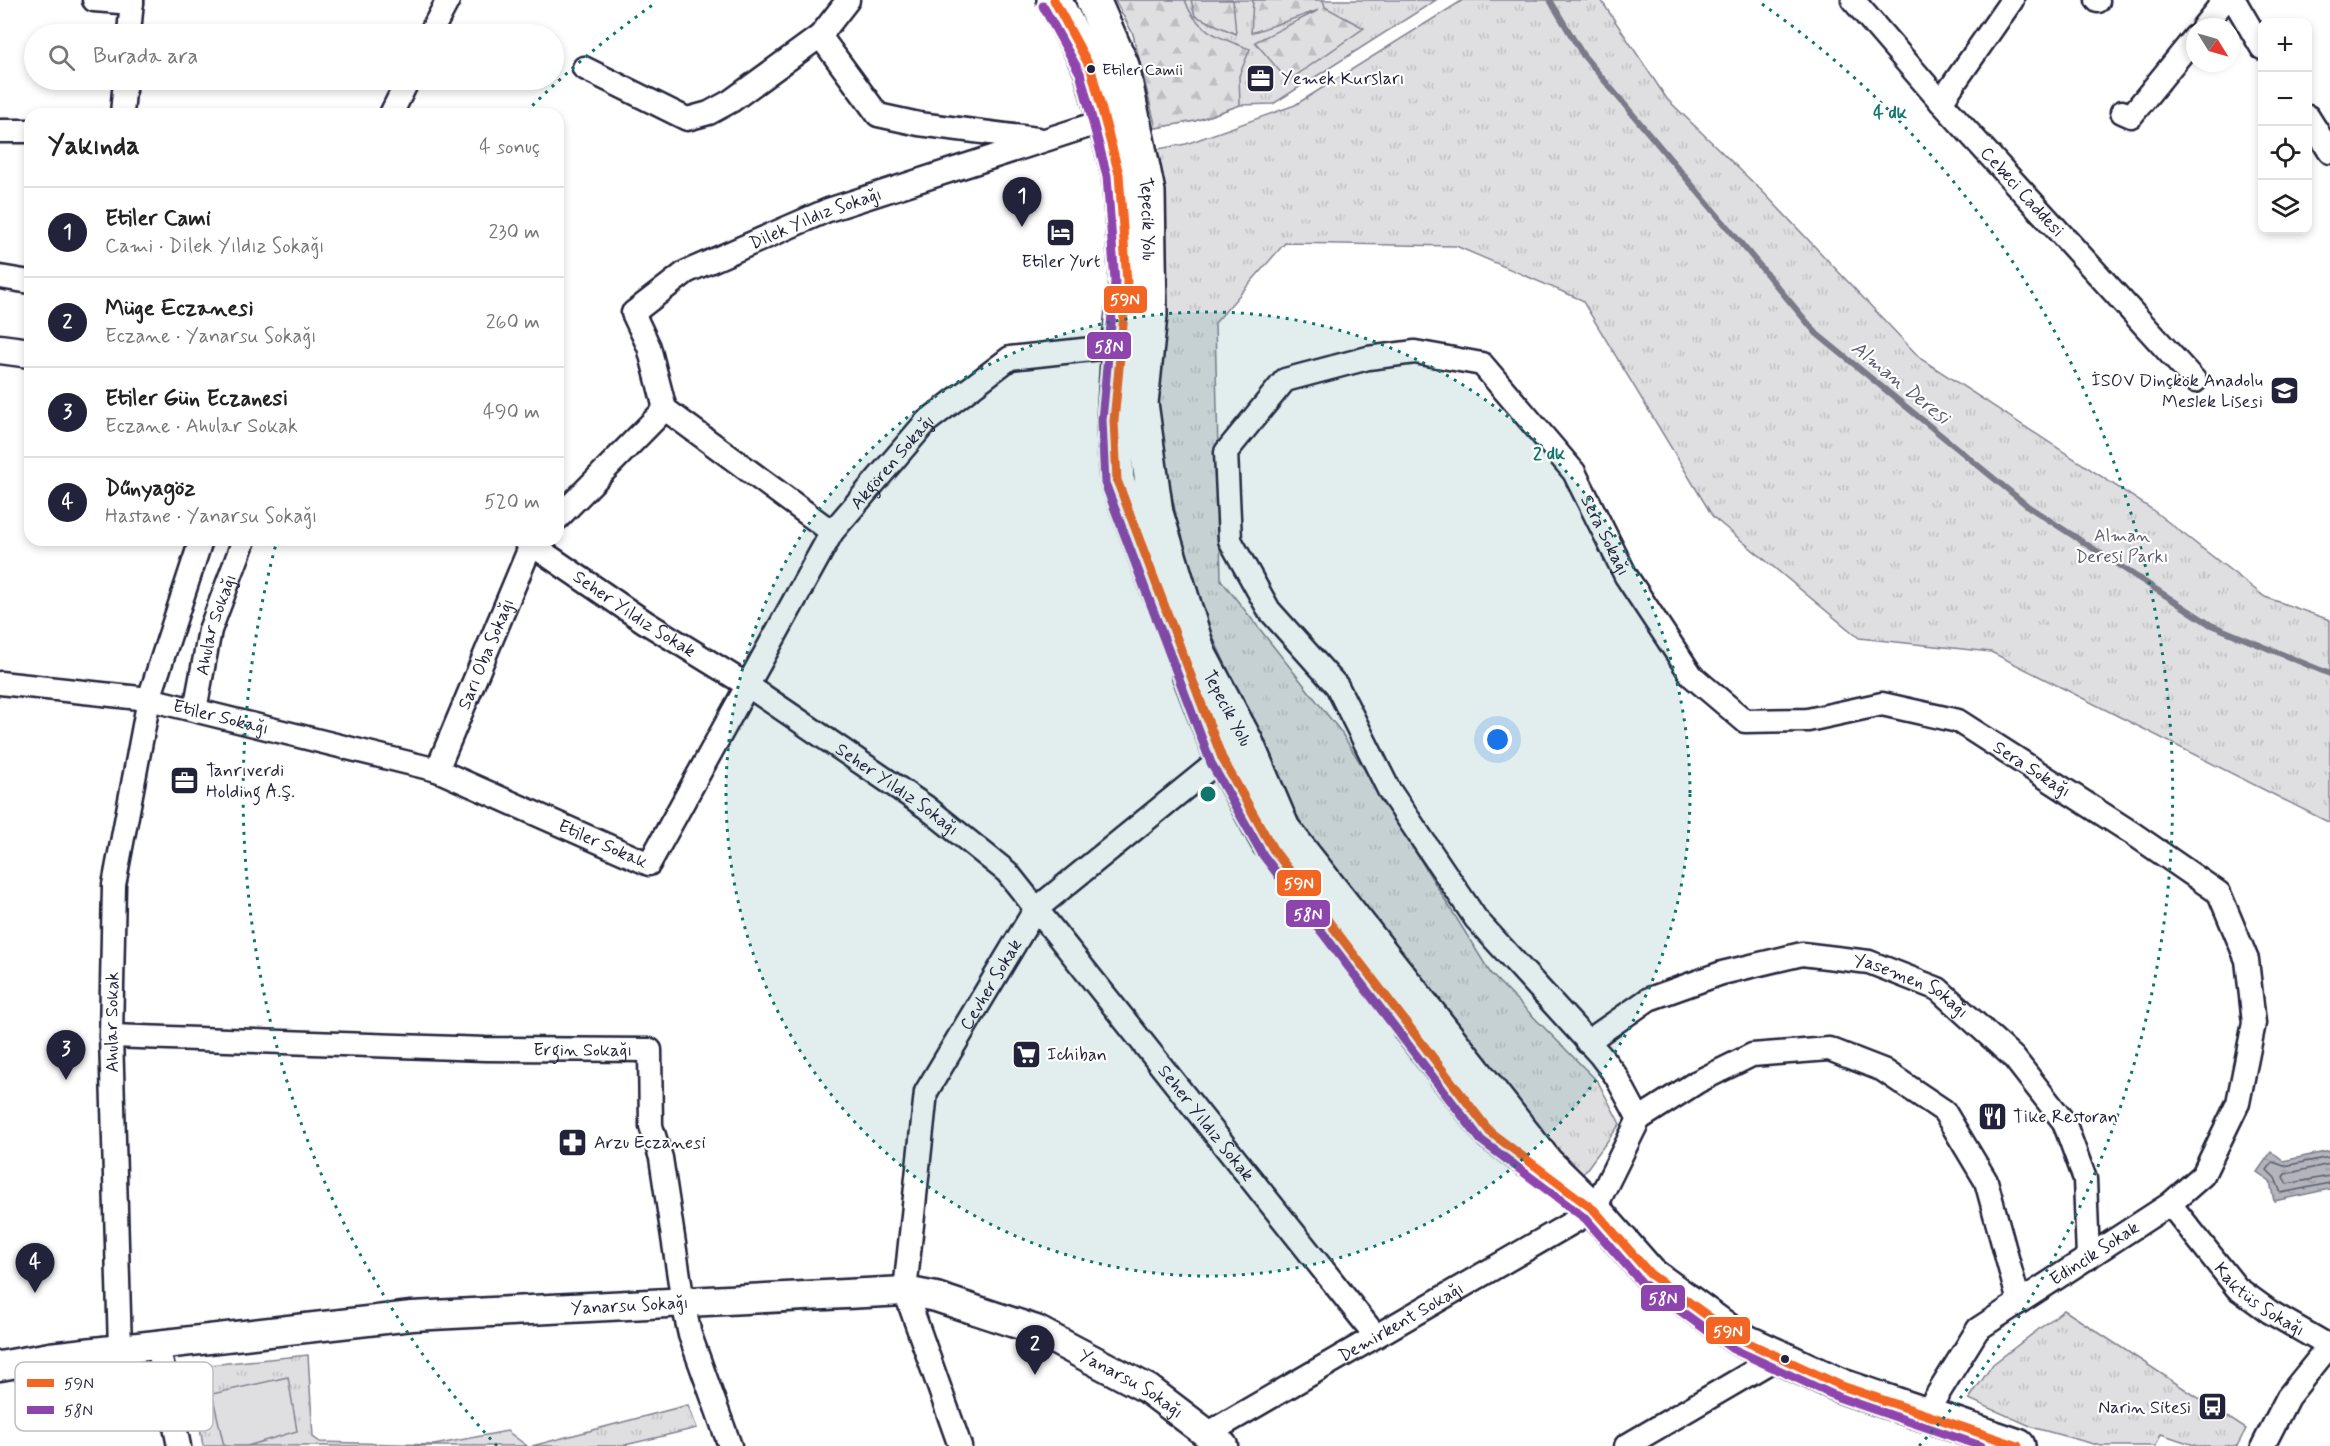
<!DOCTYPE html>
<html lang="tr">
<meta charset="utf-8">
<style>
body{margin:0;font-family:Mynerve,sans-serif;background:#f6f6f6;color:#222}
.controls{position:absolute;right:18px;top:18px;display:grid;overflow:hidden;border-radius:12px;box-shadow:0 3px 9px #0003}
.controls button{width:54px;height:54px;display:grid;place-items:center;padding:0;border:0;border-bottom:2px solid #e0e0e0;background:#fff;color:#222;font:30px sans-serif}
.compass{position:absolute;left:2186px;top:18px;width:54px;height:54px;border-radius:50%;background:#fff;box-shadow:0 3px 9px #0003;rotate:127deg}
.you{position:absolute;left:1498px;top:740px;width:21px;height:21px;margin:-15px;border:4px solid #fff;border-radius:50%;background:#1a73e8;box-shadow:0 0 0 9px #1a73e833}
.badge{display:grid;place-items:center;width:39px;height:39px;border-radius:50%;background:#22223b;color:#fff;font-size:20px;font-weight:700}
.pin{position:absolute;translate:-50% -50px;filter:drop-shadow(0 2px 3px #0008)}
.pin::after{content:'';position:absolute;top:32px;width:21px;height:18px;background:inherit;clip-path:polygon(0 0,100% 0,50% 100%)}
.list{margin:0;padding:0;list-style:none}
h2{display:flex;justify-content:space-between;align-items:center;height:78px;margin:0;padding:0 24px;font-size:26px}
h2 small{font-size:20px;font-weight:400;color:#767676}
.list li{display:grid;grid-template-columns:39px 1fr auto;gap:18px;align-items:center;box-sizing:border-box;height:90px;padding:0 24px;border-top:2px solid #e0e0e0}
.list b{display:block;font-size:22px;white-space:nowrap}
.list p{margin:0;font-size:20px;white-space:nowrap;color:#767676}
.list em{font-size:20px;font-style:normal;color:#767676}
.icon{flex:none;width:33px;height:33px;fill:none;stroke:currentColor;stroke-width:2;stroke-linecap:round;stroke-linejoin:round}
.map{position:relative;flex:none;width:2330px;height:1446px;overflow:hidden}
.search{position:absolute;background:#fff;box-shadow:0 3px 9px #0003;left:24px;top:24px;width:540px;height:66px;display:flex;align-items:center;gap:15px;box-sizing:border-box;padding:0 21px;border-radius:33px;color:#767676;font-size:22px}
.panel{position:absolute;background:#fff;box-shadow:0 3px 9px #0003;left:24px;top:108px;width:540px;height:438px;border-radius:18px}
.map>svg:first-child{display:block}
.grass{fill:url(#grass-tufts);stroke:#80808e;stroke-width:1.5}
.forest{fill:url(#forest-firs);stroke:#80808e;stroke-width:1.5}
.garden{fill:#dfdfe2;stroke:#80808e;stroke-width:1.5}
.water{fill:url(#water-ripples);stroke:#7a7a88;stroke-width:1.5}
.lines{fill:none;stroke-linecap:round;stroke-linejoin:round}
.shore{stroke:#5c5c6f;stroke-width:1.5}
.stream{stroke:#7a7a88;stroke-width:6}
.minor-casing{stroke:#22223b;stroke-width:27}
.tertiary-casing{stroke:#22223b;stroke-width:33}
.secondary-casing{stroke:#22223b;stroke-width:38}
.minor{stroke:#fff;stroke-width:22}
.tertiary{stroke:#fff;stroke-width:28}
.secondary{stroke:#fff;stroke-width:33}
.bus-1-casing{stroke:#fff;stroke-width:14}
.bus-2-casing{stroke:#fff;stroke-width:14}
.bus-1{stroke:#f26522;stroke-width:9}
.bus-2{stroke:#8e44ad;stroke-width:9}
.ring{fill:none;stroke:#0f766e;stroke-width:3;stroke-dasharray:3 6}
.bus-dot{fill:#22223b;stroke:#fff;stroke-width:2}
.labels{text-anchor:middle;stroke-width:4.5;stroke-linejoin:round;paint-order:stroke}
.bus-label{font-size:16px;fill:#22223b;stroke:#fff;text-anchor:start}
.poi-label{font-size:18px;fill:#22223b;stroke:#fff;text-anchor:start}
.street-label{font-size:18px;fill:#22223b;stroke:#fff}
.park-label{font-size:18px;fill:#5b5b6d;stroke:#fff}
.water-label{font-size:20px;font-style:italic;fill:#5c5c6f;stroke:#fff}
.key{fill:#fff;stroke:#bdbdc4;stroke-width:1.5}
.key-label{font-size:16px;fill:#22223b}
.centre{fill:#0f766e;stroke:#fff;stroke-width:3}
.ring-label{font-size:18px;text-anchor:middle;font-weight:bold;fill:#0f766e;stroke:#fff;stroke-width:4.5;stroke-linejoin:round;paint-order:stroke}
.line-badge{stroke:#fff;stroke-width:2}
.badge-label{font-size:16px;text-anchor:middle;font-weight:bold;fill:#fff}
</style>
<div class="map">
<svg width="2330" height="1446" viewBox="0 0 2330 1446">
<defs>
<pattern id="grass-tufts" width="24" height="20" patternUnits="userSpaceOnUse" patternTransform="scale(1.5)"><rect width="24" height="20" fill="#dfdfe2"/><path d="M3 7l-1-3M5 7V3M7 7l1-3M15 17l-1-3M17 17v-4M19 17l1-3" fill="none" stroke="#bfbfc3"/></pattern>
<pattern id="forest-firs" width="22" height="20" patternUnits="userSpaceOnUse" patternTransform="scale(1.5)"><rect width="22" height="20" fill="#dfdfe2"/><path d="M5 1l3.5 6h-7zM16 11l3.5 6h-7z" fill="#bfbfc3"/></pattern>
<pattern id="water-ripples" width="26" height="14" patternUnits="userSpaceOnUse" patternTransform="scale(1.5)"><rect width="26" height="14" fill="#b4b4bc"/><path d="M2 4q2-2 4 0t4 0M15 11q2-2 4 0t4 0" fill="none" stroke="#9a9aa2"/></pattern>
</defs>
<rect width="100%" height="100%" fill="#fff"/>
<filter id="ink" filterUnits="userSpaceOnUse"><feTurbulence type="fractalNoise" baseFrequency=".0167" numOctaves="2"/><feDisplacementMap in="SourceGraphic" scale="12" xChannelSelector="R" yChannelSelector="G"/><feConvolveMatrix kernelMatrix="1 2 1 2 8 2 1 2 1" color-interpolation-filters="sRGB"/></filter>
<g filter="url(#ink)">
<path class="grass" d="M 1115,0 L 1436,0 L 1273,104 L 1240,105 L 1195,121 L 1156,128 L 1133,34 Z
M 1463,0 L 1601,0 L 1667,99 L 1764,193 L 1921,359 L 2150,508 L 2265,597 L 2330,620 L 2330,823 L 1991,652 L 1859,638 L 1713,517 L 1582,300 L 1456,246 L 1285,243 L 1215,323 L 1221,580 L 1341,732 L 1491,974 L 1598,1082 L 1620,1124 L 1580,1178 L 1525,1116 L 1296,819 L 1192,591 L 1153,405 L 1163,345 L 1167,274 L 1152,150 L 1186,144 L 1295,105 Z
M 2064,1310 L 2246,1429 L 2237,1446 L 2197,1446 L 2161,1434 L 2156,1446 L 2101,1446 L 2035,1428 L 1969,1399 L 1993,1364 Z
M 308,1355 L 313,1437 L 320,1442 L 434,1445 L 507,1431 L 527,1446 L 203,1446 L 190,1367 Z
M 688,1405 L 697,1428 L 621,1446 L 532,1446 Z"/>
<path class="forest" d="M 1115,0 L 1185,0 C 1195,31 1222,39 1250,49 L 1239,76 L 1240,105 L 1195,121 L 1156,128 L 1133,34 Z
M 1191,0 L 1233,0 L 1236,34 L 1195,16 Z
M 1253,0 L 1323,0 L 1325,7 L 1364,28 L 1288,81 L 1255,42 L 1319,10 L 1251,33 Z"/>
<path class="garden" d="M 288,1377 L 297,1431 L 247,1446 L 224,1446 L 212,1394 Z"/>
<path class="water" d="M 2330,1151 L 2330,1189 L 2274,1201 L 2270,1181 L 2257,1172 L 2271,1152 L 2283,1161 Z"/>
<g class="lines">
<path class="shore" d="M 2330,1157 L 2284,1166 L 2273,1162 L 2267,1170 L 2275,1178 L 2281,1193 L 2330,1183
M 2330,1164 L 2285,1174 L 2283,1177 L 2287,1184 L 2330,1176"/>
<path class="stream" d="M 1550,0 L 1583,55 L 1817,334 L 2029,507 L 2211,625 L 2330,674"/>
<defs>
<g id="minor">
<path d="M 94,0 L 132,3"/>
<path id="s1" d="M 1853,0 L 1941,102 L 2195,381"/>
<path d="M 2097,0 L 2098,1"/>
<path d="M 2234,0 L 2262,48"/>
<path d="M 2203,27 L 2225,0"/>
<path d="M 129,34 L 132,0"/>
<path d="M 430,34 L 448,0"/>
<path d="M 820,36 L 878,115 L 919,124 L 1037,139"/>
<path d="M 584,68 L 687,119 L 709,113 L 731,101 L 820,36 L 848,0"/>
<path d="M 1941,102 L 2012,0"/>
<path d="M 2122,112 L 2131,116 L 2195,37"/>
<path d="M 122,114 L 125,80"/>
<path d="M 391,114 L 408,80"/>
<path d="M 2308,117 L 2330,152"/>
<path d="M 0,131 L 30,131"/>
<path d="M 0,277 L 30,282"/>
<path id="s2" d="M 665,409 L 649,347 L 633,313 L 686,272 L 828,210 L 1107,120"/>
<path d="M 665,409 L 832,532"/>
<path d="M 558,518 L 665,409"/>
<path id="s3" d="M 525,540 L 645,622 L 747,685 L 926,807 L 1007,872 L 1375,1335"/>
<path id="s4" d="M 0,683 L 149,699 L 437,770 L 649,864 L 832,532 L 926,422 L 1010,358 L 1119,346"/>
<path id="s5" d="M 195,710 L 210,630 L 244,540"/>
<path id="s6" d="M 437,770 L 531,545 L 536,540"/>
<path id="s7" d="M 111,1036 L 485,1049 L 650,1050 L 651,1126 L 661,1158 L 683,1303 L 690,1335 L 730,1446"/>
<path id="s8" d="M 1587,1042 L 1649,999 L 1722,973 L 1802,954 L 1869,962 L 1938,989 L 2014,1058 L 2064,1122 L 2085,1179 L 2088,1258"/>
<path id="s9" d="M 1639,1119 L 1616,1076 L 1600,1055 L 1476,919 L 1389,790 L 1337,686 L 1269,610 L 1230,540 L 1226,452 L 1285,380 L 1368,358 L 1415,352 L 1482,364 L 1574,472 L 1626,576 L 1692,676 L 1745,721 L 1808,720 L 1882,704 L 1958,721 L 2132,833 L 2219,893 L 2247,960 L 2254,1023 L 2238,1103 L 2203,1175 L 2170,1204 L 1978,1329 L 1926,1413"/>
<path d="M 1639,1119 L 1697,1082 L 1752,1055 L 1829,1049 L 1883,1070 L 1944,1111 L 1986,1181 L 2019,1302"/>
<path id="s10" d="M 2170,1204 L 2237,1288 L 2270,1312 L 2329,1346"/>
<path d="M 158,1345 L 179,1446"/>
<path id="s11" d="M 120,1349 L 111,1036 L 114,885 L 149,699 L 201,540"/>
<path id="s12" d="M 1207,1434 L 1594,1210 L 1639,1119"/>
<path id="s13" d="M 960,1446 L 905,1291 L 926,1092 L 1035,910 L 1222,758"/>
<path d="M 1626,1446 L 1780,1356"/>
<path d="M 2263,1446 L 2288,1397 L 2330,1345"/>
</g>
<g id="tertiary">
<path d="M 0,349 L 30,353"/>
<path id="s14" d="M 0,1366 L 50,1357 L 412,1316 L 905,1291 L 936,1297 L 1036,1330 L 1148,1389 L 1223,1446"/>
</g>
<g id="secondary">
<path d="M 1054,0 L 1091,69 L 1119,174 L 1127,282 L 1119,346 L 1114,421 L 1117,480 L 1160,594"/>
<path id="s15" d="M 1093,0 L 1122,66 L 1148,192 L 1150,315 L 1141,403 L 1156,513 L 1199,654 L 1246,742 L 1283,829 L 1546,1163 L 1594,1210 L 1650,1274 L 1738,1338 L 1842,1386 L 2018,1446"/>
<path d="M 1189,673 L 1222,758 L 1269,843"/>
<path d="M 1409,1027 L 1490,1132 L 1530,1162"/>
</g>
</defs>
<use href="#minor" class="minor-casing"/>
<use href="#tertiary" class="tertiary-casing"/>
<use href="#secondary" class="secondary-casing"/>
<use href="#minor" class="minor"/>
<use href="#tertiary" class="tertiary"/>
<use href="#secondary" class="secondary"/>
<defs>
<path id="bus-1" d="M 1054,0 L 1091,69 L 1119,174 L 1127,282 L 1114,421 L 1117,480 L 1222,758 L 1273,849 L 1490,1132 L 1594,1210 L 1650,1274 L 1738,1338 L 1842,1386 L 2018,1446"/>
<path id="bus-2" d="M 1043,6 L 1080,73 L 1107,176 L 1115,282 L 1102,420 L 1105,483 L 1211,763 L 1263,855 L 1481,1140 L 1586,1219 L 1642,1283 L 1733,1349 L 1838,1397 L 1981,1446"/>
</defs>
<use href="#bus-1" class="bus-1-casing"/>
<use href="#bus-2" class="bus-2-casing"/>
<use href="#bus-1" class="bus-1"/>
<use href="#bus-2" class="bus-2"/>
</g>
</g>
<circle cx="1208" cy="794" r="482" fill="#0f766e" fill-opacity=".12"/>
<g class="ring">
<circle cx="1208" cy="794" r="482"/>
<path d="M497 1446A965 965 0 0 1 276 544M526 112A965 965 0 0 1 654 4M1762 4A965 965 0 0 1 1919 1446"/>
</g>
<defs>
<symbol id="office-square" viewBox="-11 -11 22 22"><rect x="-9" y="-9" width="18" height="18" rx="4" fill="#22223b" stroke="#fff"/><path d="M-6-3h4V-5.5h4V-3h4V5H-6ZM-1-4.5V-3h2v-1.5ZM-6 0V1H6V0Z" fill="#fff"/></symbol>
<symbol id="hotel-square" viewBox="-11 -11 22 22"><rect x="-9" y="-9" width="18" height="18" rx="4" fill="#22223b" stroke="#fff"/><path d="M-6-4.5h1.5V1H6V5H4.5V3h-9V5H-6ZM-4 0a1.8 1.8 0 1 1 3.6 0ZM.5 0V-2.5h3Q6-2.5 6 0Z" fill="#fff"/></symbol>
<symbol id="school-square" viewBox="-11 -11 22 22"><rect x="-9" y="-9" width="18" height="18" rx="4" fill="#22223b" stroke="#fff"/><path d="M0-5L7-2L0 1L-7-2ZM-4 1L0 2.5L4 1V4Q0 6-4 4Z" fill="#fff"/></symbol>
<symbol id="supermarket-square" viewBox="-11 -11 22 22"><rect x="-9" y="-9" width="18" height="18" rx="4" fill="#22223b" stroke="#fff"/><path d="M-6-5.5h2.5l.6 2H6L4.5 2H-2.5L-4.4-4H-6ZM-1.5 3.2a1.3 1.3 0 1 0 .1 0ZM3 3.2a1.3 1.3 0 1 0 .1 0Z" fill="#fff"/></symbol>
<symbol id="restaurant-square" viewBox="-11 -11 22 22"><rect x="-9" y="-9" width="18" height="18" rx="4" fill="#22223b" stroke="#fff"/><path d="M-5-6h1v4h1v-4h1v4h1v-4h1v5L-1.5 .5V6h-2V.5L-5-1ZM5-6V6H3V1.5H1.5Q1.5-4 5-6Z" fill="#fff"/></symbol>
<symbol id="pharmacy-square" viewBox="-11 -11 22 22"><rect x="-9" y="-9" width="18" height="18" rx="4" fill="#22223b" stroke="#fff"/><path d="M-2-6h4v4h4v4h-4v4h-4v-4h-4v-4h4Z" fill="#fff"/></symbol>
<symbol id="bus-square" viewBox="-11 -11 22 22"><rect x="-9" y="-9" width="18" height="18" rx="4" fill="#22223b" stroke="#fff"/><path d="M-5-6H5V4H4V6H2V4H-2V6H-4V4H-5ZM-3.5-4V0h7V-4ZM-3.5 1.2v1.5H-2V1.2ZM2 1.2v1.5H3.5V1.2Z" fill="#fff"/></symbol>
</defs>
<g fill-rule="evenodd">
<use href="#office-square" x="1244" y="62" width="33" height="33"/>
<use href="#hotel-square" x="1044" y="216" width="33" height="33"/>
<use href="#school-square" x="2268" y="374" width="33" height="33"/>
<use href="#office-square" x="168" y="764" width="33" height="33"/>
<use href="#supermarket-square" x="1010" y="1038" width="33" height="33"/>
<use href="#restaurant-square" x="1976" y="1100" width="33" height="33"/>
<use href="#pharmacy-square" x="556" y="1126" width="33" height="33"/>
<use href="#bus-square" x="2196" y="1390" width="33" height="33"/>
</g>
<g class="bus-dot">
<circle cx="1091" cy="69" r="5"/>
<circle cx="1785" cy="1359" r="5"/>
</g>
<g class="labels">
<g class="bus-label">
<text x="1102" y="75">Etiler Camii</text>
</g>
<g class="poi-label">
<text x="1281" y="84">Yemek Kursları</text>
<text x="1061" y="267" text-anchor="middle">Etiler Yurt</text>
<text x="2263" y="386" text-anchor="end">İSOV Dinçkök Anadolu<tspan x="2263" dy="21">Meslek Lisesi</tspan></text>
<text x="206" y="776">Tanrıverdi<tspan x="206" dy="21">Holding A.Ş.</tspan></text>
<text x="1047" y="1060">Ichiban</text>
<text x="2013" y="1122">Tike Restoran</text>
<text x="594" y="1148">Arzu Eczanesi</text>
<text x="2191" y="1413" text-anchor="end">Narin Sitesi</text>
</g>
<g class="street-label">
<text dy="6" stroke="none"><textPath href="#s1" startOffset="256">Cebeci Caddesi</textPath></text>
<text dy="6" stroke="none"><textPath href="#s2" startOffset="309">Dilek Yıldız Sokağı</textPath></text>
<text dy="6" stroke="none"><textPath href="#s15" startOffset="228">Tepecik Yolu</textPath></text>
<text dy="6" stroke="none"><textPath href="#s4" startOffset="1150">Akgören Sokağı</textPath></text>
<text dy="6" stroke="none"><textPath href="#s9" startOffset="1308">Sera Sokağı</textPath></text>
<text dy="6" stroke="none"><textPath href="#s3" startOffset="132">Seher Yıldız Sokak</textPath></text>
<text dy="6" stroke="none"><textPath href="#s5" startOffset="88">Ahular Sokağı</textPath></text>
<text dy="6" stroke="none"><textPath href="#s6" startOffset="126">Sarı Oba Sokağı</textPath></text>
<text dy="6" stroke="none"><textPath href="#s15" startOffset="732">Tepecik Yolu</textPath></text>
<text dy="6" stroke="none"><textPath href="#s4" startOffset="224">Etiler Sokağı</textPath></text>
<text dy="6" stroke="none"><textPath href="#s9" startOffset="1848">Sera Sokağı</textPath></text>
<text dy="6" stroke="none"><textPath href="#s3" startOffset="448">Seher Yıldız Sokağı</textPath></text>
<text dy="6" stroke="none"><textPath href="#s4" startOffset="628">Etiler Sokak</textPath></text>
<text dy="6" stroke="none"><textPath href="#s13" startOffset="490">Cevher Sokak</textPath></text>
<text dy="6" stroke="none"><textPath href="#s8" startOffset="351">Yasemen Sokağı</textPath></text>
<text dy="6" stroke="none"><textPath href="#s11" startOffset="327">Ahular Sokak</textPath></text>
<text dy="6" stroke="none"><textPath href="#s7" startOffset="472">Ergin Sokağı</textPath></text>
<text dy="6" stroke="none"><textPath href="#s3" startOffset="906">Seher Yıldız Sokak</textPath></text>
<text transform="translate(2094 1253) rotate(-33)" y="6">Edincik Sokak</text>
<text dy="6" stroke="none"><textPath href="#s10" startOffset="132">Kaktüs Sokağı</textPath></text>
<text dy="6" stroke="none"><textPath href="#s14" startOffset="633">Yanarsu Sokağı</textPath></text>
<text dy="6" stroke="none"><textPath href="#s12" startOffset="224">Demirkent Sokağı</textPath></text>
<text dy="6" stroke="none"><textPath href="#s14" startOffset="1155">Yanarsu Sokağı</textPath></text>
</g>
<g class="park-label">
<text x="2122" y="541">Alman<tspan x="2122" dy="21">Deresi Parkı</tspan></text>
</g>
<g class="water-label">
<text transform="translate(1901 382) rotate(39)" y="7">Alman Deresi</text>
</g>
</g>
<rect x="15" y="1362" width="198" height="69" rx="9" class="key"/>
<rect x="27" y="1379" width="27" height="8" fill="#f26522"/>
<rect x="27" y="1406" width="27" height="8" fill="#8e44ad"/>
<g class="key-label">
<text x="64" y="1389">59N</text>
<text x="64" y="1416">58N</text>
</g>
<circle cx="1208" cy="794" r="9" class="centre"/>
<g class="ring-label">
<text x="1890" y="118">4 dk</text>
<text x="1549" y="459">2 dk</text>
</g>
<g class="line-badge">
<rect x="1103" y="285" width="45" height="29" rx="6" fill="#f26522"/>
<rect x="1086" y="331" width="46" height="29" rx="6" fill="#8e44ad"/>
<rect x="1276" y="869" width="46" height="28" rx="6" fill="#f26522"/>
<rect x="1285" y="899" width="46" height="29" rx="6" fill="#8e44ad"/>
<rect x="1640" y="1284" width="46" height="28" rx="6" fill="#8e44ad"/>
<rect x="1705" y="1316" width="46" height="29" rx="6" fill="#f26522"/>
</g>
<g class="badge-label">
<text x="1125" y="305">59N</text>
<text x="1109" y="352">58N</text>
<text x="1299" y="889">59N</text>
<text x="1308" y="920">58N</text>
<text x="1663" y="1304">58N</text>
<text x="1728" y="1337">59N</text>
</g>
</svg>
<div class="controls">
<button>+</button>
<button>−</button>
<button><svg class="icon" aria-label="locate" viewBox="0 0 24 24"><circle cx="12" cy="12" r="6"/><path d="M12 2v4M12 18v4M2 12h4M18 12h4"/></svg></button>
<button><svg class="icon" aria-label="layers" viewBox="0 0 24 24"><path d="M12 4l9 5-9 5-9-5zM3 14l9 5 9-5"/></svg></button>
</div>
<svg class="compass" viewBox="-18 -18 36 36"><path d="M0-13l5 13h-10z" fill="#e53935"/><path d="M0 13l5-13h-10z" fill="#767676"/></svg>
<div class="you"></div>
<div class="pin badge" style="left:1022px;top:227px">1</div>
<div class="pin badge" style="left:1035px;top:1375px">2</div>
<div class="pin badge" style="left:66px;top:1080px">3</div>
<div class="pin badge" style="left:35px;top:1293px">4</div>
<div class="search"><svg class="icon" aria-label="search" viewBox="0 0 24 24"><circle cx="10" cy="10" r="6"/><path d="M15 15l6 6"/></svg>Burada ara</div>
<section class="panel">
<h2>Yakında<small>4 sonuç</small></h2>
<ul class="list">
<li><span class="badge">1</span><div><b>Etiler Cami</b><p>Cami · Dilek Yıldız Sokağı</p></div><em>230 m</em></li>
<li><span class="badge">2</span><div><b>Müge Eczanesi</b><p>Eczane · Yanarsu Sokağı</p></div><em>260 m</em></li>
<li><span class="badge">3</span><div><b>Etiler Gün Eczanesi</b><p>Eczane · Ahular Sokak</p></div><em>490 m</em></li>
<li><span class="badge">4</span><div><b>Dűnyagöz</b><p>Hastane · Yanarsu Sokağı</p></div><em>520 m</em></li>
</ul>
</section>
</div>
